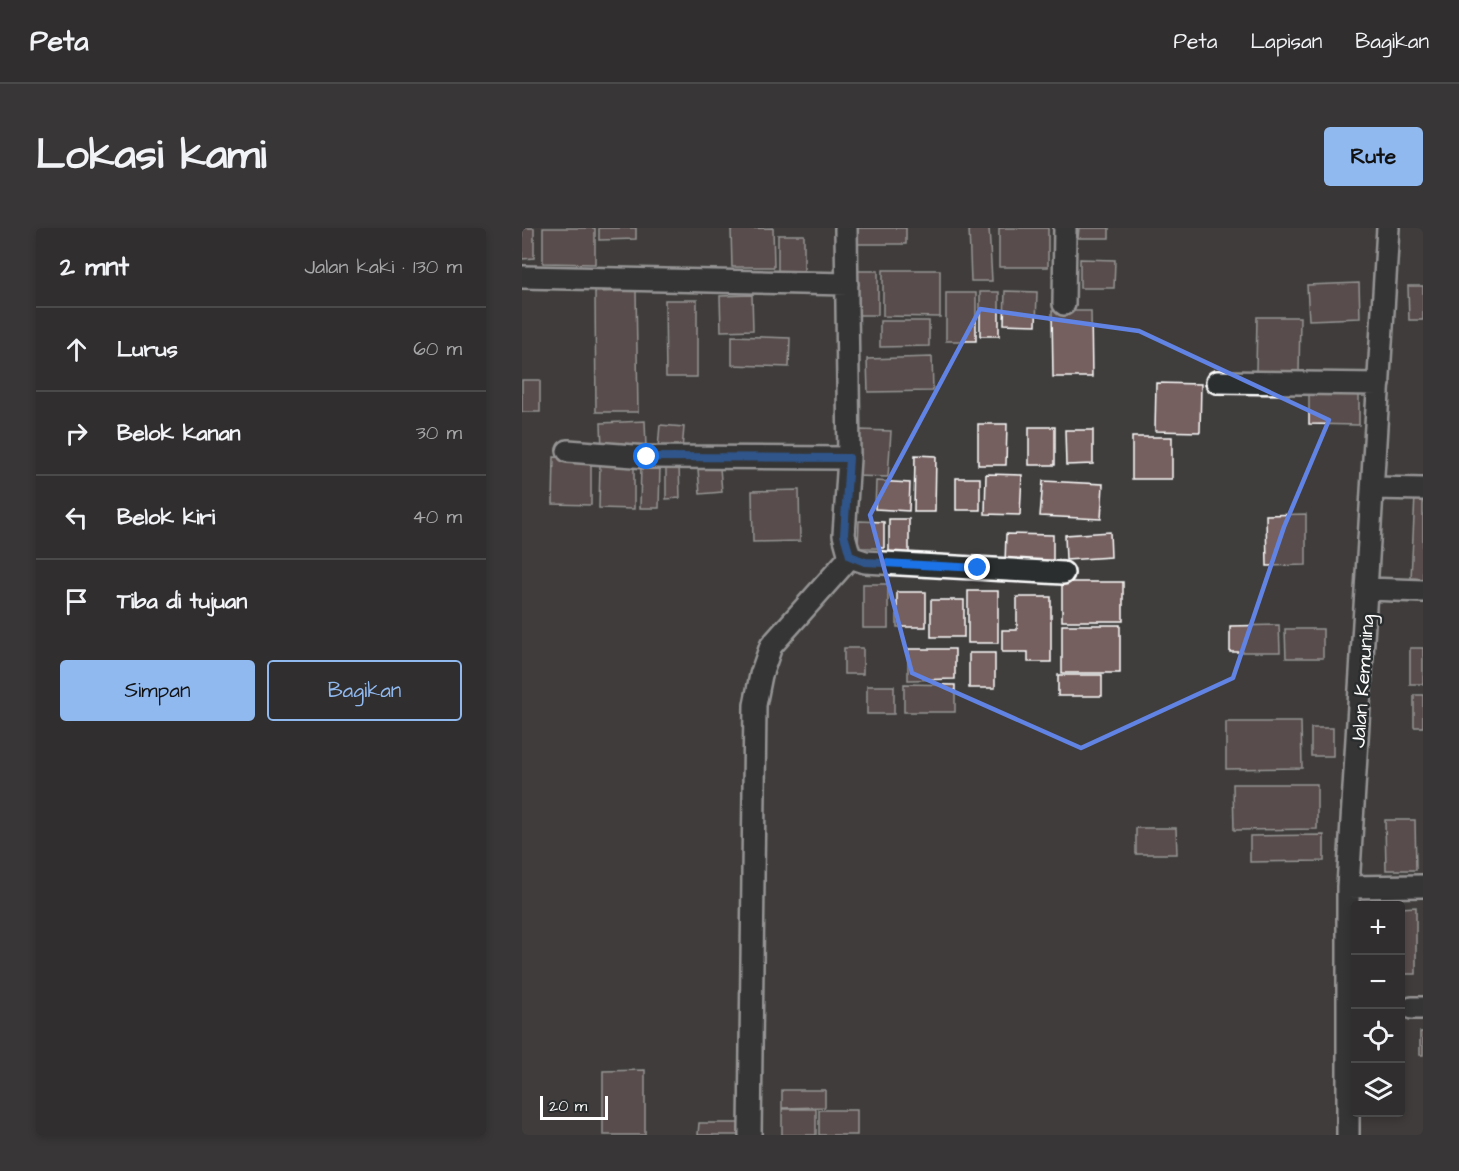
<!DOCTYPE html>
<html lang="id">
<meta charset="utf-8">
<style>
body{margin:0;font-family:"Architects Daughter",sans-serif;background:#383636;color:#f1f3f6}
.controls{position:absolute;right:18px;bottom:18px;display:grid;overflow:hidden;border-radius:6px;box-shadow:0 3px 9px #0003}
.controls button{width:54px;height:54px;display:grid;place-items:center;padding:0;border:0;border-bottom:2px solid #4b4a4a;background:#302e2e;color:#f1f3f6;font:30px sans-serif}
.scale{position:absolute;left:18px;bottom:15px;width:68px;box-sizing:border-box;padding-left:6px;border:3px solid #fff;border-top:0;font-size:16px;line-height:21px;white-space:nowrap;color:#fff;-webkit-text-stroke:4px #2a2d2e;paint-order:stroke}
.stop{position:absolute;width:18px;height:18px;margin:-14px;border:4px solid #1a73e8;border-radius:50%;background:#fff}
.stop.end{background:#1a73e8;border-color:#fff;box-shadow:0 2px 6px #0008}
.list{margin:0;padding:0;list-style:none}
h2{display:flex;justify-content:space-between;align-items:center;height:78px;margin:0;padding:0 24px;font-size:26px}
h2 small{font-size:20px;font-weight:400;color:#a8a8aa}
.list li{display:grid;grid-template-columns:39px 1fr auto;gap:18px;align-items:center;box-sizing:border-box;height:84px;padding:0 24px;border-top:2px solid #4b4a4a}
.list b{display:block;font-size:22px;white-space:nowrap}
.list em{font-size:20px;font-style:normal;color:#a8a8aa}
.actions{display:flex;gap:12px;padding:18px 24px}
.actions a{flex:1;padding:14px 0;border:2px solid #90b9f0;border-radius:6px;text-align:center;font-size:21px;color:#90b9f0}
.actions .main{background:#90b9f0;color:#111}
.icon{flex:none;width:33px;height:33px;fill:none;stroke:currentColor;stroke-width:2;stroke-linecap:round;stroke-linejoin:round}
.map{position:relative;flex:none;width:901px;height:907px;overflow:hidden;border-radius:6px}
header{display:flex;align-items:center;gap:36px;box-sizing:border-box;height:84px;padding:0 30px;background:#302e2e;border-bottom:2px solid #4b4a4a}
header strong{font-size:28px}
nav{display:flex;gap:33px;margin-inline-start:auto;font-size:21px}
.intro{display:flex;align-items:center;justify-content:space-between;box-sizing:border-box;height:144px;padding:0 36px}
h1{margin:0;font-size:42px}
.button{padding:15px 27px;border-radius:6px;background:#90b9f0;color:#111;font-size:21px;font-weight:700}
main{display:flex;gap:36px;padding:0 36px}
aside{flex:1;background:#302e2e;border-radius:6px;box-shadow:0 3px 9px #0003}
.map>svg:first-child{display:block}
.building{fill:#74615f;stroke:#fff;stroke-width:1.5}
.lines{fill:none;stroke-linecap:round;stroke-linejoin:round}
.minor-casing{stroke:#fff;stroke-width:26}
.minor{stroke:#2a2d2e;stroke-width:21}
.route{stroke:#1a73e8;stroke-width:8}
.marked{fill:none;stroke:#6183e4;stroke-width:4.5;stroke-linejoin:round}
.labels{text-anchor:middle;stroke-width:5;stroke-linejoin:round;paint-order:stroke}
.street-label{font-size:20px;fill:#fff;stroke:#2a2d2e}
</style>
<header>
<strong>Peta</strong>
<nav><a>Peta</a><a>Lapisan</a><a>Bagikan</a></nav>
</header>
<div class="intro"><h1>Lokasi kami</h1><a class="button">Rute</a></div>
<main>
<aside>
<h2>2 mnt<small>Jalan kaki · 130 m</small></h2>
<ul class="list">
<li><svg class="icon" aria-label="ahead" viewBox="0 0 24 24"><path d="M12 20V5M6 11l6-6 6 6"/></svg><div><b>Lurus</b></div><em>60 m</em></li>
<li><svg class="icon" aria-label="right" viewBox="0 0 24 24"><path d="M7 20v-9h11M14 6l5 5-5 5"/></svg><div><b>Belok kanan</b></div><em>30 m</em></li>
<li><svg class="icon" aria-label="left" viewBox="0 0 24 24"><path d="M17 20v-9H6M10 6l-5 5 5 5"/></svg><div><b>Belok kiri</b></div><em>40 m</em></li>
<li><svg class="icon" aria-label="arrive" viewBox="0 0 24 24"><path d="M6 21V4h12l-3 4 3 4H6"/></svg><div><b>Tiba di tujuan</b></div></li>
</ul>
<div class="actions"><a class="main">Simpan</a><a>Bagikan</a></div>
</aside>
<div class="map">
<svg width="901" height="907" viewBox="0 0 901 907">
<rect width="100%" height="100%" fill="#403d3d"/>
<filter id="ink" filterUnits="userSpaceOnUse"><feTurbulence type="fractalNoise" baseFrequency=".0167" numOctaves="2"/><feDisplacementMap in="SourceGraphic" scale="12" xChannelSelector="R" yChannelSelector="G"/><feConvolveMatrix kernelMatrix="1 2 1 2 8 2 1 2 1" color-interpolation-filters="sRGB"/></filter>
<g filter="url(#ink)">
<path class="building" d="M 0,0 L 12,0 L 12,30 L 0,31 Z
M 21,0 L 73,0 L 73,36 L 21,35 Z
M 77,0 L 114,0 L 114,11 L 77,12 Z
M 251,0 L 252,39 L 210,39 L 209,1 Z
M 333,0 L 384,0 L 384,16 L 333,16 Z
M 447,0 L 467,0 L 470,53 L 449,53 Z
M 477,0 L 526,0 L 526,39 L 477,39 Z
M 557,0 L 587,0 L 587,10 L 556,10 Z
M 256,7 L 282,7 L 282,49 L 256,49 Z
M 558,31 L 593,32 L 592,60 L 558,60 Z
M 361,42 L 418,42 L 418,89 L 361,88 Z
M 329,43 L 356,43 L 356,87 L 329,87 Z
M 837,55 L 838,90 L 787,92 L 785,57 Z
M 886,58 L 901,58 L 901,92 L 887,92 Z
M 114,63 L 116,184 L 74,184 L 73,64 Z
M 483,63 L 515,64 L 514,97 L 482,96 Z
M 458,64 L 477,64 L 477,108 L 458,108 Z
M 424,65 L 454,65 L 454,113 L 424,113 Z
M 230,67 L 231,102 L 199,103 L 198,68 Z
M 143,72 L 175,72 L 175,149 L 144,149 Z
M 530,83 L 569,83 L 570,149 L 531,149 Z
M 735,89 L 778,89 L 777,144 L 734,143 Z
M 358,93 L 407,93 L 407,118 L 358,119 Z
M 210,108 L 268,110 L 267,139 L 210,137 Z
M 410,129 L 411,163 L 346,164 L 345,131 Z
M 0,152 L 18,152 L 18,184 L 0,184 Z
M 634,155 L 679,156 L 678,204 L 633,203 Z
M 787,160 L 837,160 L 837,197 L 787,196 Z
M 123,193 L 124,220 L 80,221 L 79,195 Z
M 456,196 L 485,196 L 484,237 L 456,237 Z
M 138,197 L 162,199 L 160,222 L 136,220 Z
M 507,199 L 533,199 L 533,237 L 507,237 Z
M 337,202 L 369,203 L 366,249 L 334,248 Z
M 543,202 L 571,202 L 571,236 L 544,237 Z
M 610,209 L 650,209 L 650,251 L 610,251 Z
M 393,227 L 414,228 L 413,284 L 392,284 Z
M 32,229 L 69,230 L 69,277 L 31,276 Z
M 78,236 L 112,237 L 112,281 L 77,280 Z
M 119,237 L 138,237 L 137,280 L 118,280 Z
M 144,237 L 157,237 L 158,270 L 144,271 Z
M 198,240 L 200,264 L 178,266 L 176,241 Z
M 464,246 L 500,247 L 498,287 L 463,286 Z
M 434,250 L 458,250 L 458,282 L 434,282 Z
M 354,253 L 388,255 L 387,283 L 353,281 Z
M 521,253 L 581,256 L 579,291 L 518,288 Z
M 277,262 L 278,313 L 231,314 L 230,263 Z
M 893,268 L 901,268 L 901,351 L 889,350 Z
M 784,286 L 784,337 L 745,338 L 744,287 Z
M 367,291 L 387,291 L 387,329 L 367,329 Z
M 337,293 L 362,294 L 362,320 L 336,320 Z
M 588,304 L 589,329 L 544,332 L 543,307 Z
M 484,306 L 531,307 L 531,336 L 483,335 Z
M 540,354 L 601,354 L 601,393 L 540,393 Z
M 341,356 L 366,356 L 366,400 L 341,400 Z
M 446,363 L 476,363 L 476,415 L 446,415 Z
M 375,364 L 404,364 L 404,399 L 375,399 Z
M 495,369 L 529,369 L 529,434 L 506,434 L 506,424 L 480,424 L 480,402 L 495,402 Z
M 409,372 L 442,372 L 442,409 L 409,409 Z
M 540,397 L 598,397 L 598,445 L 540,445 Z
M 757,397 L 758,424 L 708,424 L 708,398 Z
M 763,401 L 801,401 L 801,430 L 764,430 Z
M 322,420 L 341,420 L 341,446 L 322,446 Z
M 888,420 L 901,420 L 901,456 L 888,456 Z
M 386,421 L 433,421 L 433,451 L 386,452 Z
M 447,425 L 473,425 L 473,460 L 447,460 Z
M 536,447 L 580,447 L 580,468 L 536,468 Z
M 382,456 L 433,457 L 433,484 L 382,484 Z
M 345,458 L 372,458 L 372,486 L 345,486 Z
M 892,467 L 901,467 L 901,499 L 892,499 Z
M 704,494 L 779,494 L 780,540 L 704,541 Z
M 789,500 L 811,500 L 811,528 L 789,528 Z
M 711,556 L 795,556 L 795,601 L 712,602 Z
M 863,592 L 893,592 L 894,642 L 864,642 Z
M 614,600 L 654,600 L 655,626 L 614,626 Z
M 802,607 L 802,633 L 728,634 L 728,608 Z
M 894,679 L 894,746 L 878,746 L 878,680 Z
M 898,804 L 901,804 L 901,827 L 898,827 Z
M 123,842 L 123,907 L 81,907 L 81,843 Z
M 260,862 L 303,862 L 303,879 L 260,880 Z
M 260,881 L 294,881 L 294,907 L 260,907 Z
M 297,882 L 335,882 L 335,907 L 297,907 Z
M 177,895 L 219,895 L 219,907 L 176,907 Z"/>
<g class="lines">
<defs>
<path id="minor" d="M 324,0 L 327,230 L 322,307 L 328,329
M 0,49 L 325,56
M 542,76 L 543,0
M 695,154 L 857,156
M 46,223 L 125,229 L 327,230
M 852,260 L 901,261
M 328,329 L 343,334 L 541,345
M 846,361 L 901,363
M 826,659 L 901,658
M 890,780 L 901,780
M 228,907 L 233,477 L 239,447 L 249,418 L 328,329
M 826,907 L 826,659 L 866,0"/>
</defs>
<use href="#minor" class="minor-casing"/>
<use href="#minor" class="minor"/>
</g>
</g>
<g class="lines" filter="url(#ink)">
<path class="route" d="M 125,229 L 327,230 L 322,307 L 328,328 L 343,334 L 456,340"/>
</g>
<path d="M0 0H901V907H0ZM 458,81 L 617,103 L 807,192 L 762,299 L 711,450 L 559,520 L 390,445 L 348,287 Z" fill="#403d3d" fill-opacity=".55" fill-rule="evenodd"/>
<path class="marked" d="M 458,81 L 617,103 L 807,192 L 762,299 L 711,450 L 559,520 L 390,445 L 348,287 Z"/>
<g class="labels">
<g class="street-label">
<text transform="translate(840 453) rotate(-86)" y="7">Jalan Kemuning</text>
</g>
</g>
</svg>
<div class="controls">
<button>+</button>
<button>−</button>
<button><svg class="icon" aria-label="locate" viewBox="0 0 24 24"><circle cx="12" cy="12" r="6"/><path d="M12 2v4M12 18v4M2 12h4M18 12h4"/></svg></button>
<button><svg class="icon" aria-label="layers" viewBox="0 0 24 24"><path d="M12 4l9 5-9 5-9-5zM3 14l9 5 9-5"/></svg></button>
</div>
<div class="scale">20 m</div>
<div class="stop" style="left:125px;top:229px"></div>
<div class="stop end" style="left:456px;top:340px"></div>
</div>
</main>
